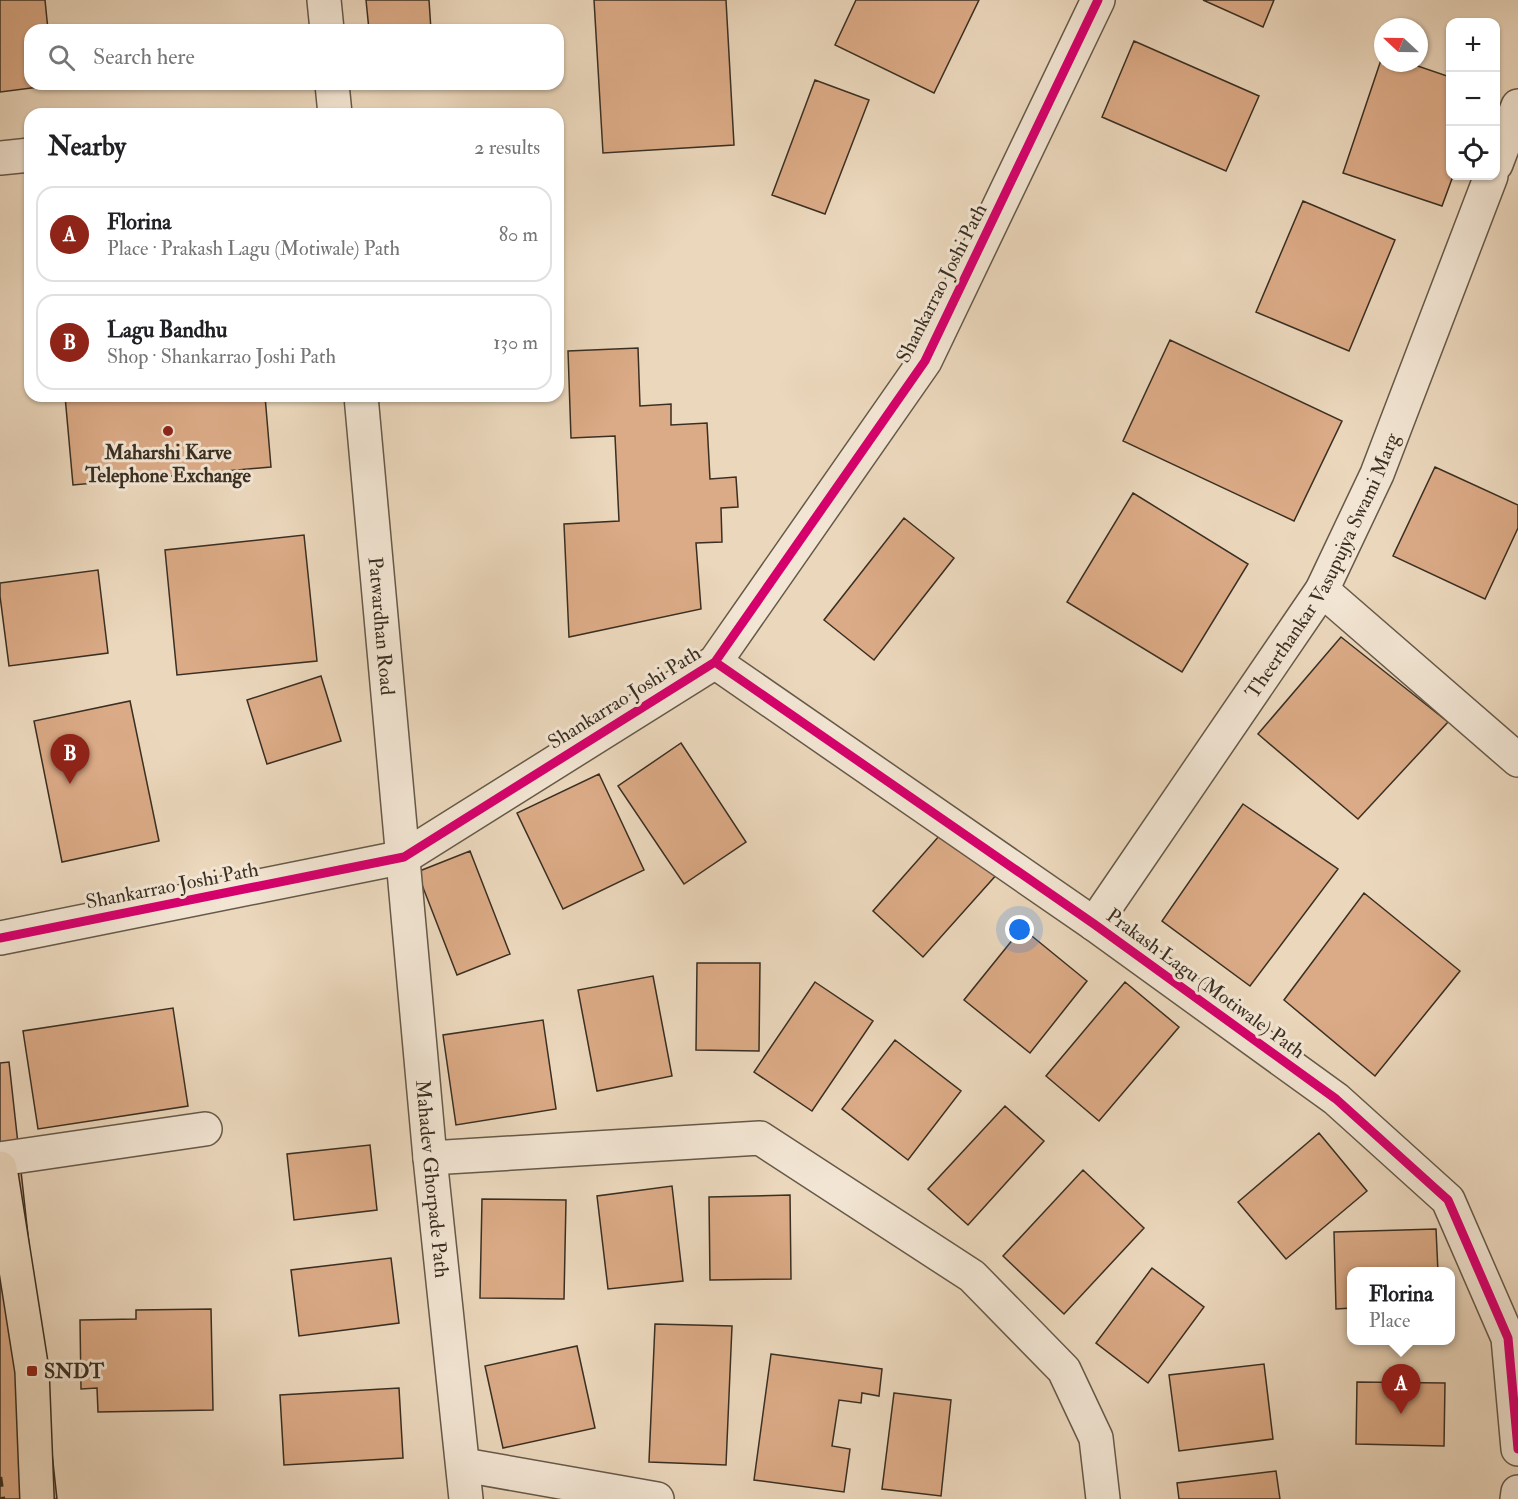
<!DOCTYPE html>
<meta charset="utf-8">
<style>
body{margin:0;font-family:"IM FELL Double Pica",serif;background:#f6f6f6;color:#202124}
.controls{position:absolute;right:18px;top:18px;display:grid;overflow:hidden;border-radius:12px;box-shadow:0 2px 4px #0004}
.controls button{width:54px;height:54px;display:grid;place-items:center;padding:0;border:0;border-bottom:2px solid #e0e0e0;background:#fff;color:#202124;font:30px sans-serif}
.compass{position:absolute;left:1374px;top:18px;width:54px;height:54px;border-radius:50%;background:#fff;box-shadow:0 2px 4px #0004;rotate:292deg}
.you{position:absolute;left:1020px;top:930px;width:21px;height:21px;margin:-15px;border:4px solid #fff;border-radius:50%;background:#1a73e8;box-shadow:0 0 0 9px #1a73e833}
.badge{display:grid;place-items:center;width:39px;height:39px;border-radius:50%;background:#8f2418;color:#fff;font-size:20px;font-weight:700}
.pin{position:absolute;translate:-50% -50px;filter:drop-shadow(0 2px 3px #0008)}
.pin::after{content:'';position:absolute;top:32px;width:21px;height:18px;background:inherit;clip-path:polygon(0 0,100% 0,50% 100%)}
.popup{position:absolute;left:1347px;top:1267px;width:108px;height:78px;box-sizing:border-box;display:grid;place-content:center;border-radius:12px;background:#fff;filter:drop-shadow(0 2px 4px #0005);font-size:20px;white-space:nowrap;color:#757577}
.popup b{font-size:22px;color:#202124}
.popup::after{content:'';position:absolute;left:50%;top:100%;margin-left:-12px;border:12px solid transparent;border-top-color:#fff}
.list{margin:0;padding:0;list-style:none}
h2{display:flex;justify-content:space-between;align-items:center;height:78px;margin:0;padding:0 24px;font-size:26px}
h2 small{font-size:20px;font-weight:400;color:#757577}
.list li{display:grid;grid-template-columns:39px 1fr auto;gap:18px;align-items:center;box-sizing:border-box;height:96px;margin:0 12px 12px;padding:0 12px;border:2px solid #e0e0e0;border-radius:18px}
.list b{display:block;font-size:22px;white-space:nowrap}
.list p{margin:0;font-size:20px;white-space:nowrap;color:#757577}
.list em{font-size:20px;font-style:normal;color:#757577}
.icon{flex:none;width:33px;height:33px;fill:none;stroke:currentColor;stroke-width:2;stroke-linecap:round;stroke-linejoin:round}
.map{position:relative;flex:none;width:1518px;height:1499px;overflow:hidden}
.search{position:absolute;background:#fff;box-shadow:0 2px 4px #0004;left:24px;top:24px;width:540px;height:66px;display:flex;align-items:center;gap:15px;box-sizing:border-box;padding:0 21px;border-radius:18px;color:#757577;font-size:22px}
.panel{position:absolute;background:#fff;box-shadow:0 2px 4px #0004;left:24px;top:108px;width:540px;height:294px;border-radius:18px}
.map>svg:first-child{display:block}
.building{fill:#dbaa86;stroke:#3a2f22;stroke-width:1.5}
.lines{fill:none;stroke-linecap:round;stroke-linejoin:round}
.minor-casing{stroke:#665948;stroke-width:36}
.major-casing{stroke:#3a2f22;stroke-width:36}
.minor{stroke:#f2e5d3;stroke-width:33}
.major{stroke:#ebd7bc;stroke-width:33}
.rail{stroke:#3a2f22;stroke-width:4.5;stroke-dasharray:10 10;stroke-linecap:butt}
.cycleway-casing{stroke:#f2e5d3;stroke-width:13}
.cycleway{stroke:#d6006c;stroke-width:9}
.poi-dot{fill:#8f2418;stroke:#f2e5d3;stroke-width:2}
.labels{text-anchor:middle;stroke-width:6;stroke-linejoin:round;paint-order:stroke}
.street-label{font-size:20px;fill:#3a2f22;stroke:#f2e5d3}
.poi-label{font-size:20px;font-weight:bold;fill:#3a2f22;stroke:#f2e5d3}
</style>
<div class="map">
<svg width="1518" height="1499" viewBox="0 0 1518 1499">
<rect width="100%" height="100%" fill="#ebd7bc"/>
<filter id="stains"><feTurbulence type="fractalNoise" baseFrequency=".00333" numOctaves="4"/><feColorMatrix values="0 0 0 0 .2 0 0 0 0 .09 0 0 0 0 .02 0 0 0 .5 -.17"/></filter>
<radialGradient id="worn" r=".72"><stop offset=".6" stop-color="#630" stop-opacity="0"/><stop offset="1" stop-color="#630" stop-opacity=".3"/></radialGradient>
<path class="building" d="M 0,0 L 45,0 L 48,30 L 30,30 L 30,84 L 55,85 L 0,92 Z
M 366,0 L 429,0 L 431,30 L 369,30 Z
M 594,0 L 726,0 L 734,145 L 603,153 Z
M 856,0 L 979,0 L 934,93 L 835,45 Z
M 1203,0 L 1274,0 L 1263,27 Z
M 1134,41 L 1259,96 L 1226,171 L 1102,117 Z
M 1383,54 L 1383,63 L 1409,63 L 1450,77 L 1450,176 L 1453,176 L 1442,206 L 1343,173 Z
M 815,80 L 869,100 L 825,214 L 772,195 Z
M 1303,201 L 1395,240 L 1349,351 L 1256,312 Z
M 1170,340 L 1342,421 L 1294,521 L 1123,441 Z
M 638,348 L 640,406 L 671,404 L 671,425 L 707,423 L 710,479 L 736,477 L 738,507 L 721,508 L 722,542 L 696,543 L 701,609 L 569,637 L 564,524 L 619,521 L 615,436 L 571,438 L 568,351 Z
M 65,396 L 265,396 L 271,467 L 73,485 Z
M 1435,467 L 1518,505 L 1518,528 L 1485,599 L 1393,556 Z
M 1133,493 L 1248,564 L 1182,672 L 1067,602 Z
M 904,518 L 954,558 L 874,660 L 824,620 Z
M 304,535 L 317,661 L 177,675 L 165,550 Z
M 98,570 L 108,653 L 9,666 L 0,596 L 0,583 Z
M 1341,637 L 1448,722 L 1358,819 L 1258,734 Z
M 321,676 L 341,741 L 267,764 L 247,700 Z
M 130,701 L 159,841 L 62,862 L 34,721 Z
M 681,743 L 746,842 L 684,884 L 618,786 Z
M 599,774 L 644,870 L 563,909 L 517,813 Z
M 1243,804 L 1338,869 L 1250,986 L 1162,921 Z
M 947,827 L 998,873 L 923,957 L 873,911 Z
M 470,851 L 510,954 L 457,975 L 417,872 Z
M 1364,893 L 1460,971 L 1375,1076 L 1284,1000 Z
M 1022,928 L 1087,981 L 1030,1053 L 964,1000 Z
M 697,963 L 760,963 L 759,1051 L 696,1050 Z
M 653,976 L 672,1076 L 597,1091 L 578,990 Z
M 815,982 L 873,1021 L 812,1111 L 754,1072 Z
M 1125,982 L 1179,1027 L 1099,1121 L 1046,1076 Z
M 173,1008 L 188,1106 L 38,1129 L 23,1031 Z
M 543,1020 L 556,1109 L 456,1125 L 443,1035 Z
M 895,1040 L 961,1091 L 908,1160 L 842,1109 Z
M 9,1062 L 57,1499 L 0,1499 L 0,1063 Z
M 1005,1106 L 1044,1141 L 968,1225 L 928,1189 Z
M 1319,1133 L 1367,1191 L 1286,1259 L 1238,1202 Z
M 370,1145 L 377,1210 L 294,1220 L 287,1154 Z
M 1083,1170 L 1144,1228 L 1064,1314 L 1003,1256 Z
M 672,1186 L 683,1281 L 608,1289 L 597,1196 Z
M 790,1195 L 791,1279 L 710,1280 L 709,1197 Z
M 482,1199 L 566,1200 L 564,1299 L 480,1298 Z
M 1436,1229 L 1438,1272 L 1352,1272 L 1352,1308 L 1336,1309 L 1334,1232 Z
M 391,1258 L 399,1323 L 299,1336 L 291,1270 Z
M 1152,1268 L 1204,1307 L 1148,1383 L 1096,1343 Z
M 211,1309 L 213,1410 L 98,1412 L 97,1388 L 81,1389 L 80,1320 L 136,1319 L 136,1310 Z
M 655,1324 L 732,1326 L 726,1465 L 649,1462 Z
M 577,1346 L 595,1428 L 503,1448 L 485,1366 Z
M 771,1354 L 882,1369 L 879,1396 L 862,1393 L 861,1403 L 839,1400 L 832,1446 L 850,1449 L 844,1492 L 754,1480 Z
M 1264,1364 L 1273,1439 L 1179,1451 L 1169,1375 Z
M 1357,1382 L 1445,1383 L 1444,1446 L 1356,1444 Z
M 399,1388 L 403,1458 L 284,1465 L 280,1395 Z
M 894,1393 L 951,1400 L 941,1496 L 882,1489 Z
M 1276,1471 L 1280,1499 L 1179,1499 L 1177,1483 Z"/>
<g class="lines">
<defs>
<g id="minor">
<path d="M 324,0 L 327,30"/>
<path d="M 332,84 L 335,114"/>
<path d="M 0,158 L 30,155"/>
<path d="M 1496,164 L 1518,106"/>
<path id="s1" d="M 361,396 L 430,1158 L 466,1499"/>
<path d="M 1322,590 L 1518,760"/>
<path d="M 715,662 L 1094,924 L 1336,1099 L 1448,1200 L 1508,1338 L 1518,1449"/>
<path id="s2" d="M 1094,924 L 1322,590 L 1377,474 L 1491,176"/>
<path d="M 0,938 L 404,857 L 715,662 L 925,361 L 1098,0"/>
<path d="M 430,1158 L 760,1138 L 972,1276 L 1064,1370 L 1096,1438 L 1103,1499"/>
<path d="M 0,1159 L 205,1129"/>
<path d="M 464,1465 L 657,1499"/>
<path d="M 1517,1499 L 1518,1492"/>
</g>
<path id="major" d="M 0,1168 L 32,1371 L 37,1499"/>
</defs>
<use href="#minor" class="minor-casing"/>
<use href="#major" class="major-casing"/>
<use href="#minor" class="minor"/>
<use href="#major" class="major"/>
<path class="rail" d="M 0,1477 L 3,1499"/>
<defs>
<path id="cycleway" d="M 715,662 L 1094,924 L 1336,1099 L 1448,1200 L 1508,1338 L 1518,1449
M 0,938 L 404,857 L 715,662 L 925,361 L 1098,0"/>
</defs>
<use href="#cycleway" class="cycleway-casing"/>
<use href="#cycleway" class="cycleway"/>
</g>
<g class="poi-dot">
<circle cx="168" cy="431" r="6"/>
<rect x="26" y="1365" width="12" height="12" rx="3"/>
</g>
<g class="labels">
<g class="street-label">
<text transform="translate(941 283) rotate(-63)" y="7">Shankarrao Joshi Path</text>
<text dy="7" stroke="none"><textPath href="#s2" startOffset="426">Theerthankar Vasupujya Swami Marg</textPath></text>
<text dy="7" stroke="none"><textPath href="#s1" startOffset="231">Patwardhan Road</textPath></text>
<text transform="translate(624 697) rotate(-32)" y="7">Shankarrao Joshi Path</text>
<text transform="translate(172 885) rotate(-11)" y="7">Shankarrao Joshi Path</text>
<text transform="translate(1206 983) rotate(36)" y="7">Prakash Lagu (Motiwale) Path</text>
<text dy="7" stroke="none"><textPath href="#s1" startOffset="786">Mahadev Ghorpade Path</textPath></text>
</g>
<g class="poi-label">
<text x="168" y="459">Maharshi Karve<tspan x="168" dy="23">Telephone Exchange</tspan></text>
<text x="44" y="1378" text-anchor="start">SNDT</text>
</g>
</g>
<rect width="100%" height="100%" filter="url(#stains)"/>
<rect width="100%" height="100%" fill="url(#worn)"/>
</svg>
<div class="controls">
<button>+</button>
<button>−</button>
<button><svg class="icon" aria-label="locate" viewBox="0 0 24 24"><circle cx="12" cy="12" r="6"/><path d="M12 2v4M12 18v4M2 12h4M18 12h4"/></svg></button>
</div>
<svg class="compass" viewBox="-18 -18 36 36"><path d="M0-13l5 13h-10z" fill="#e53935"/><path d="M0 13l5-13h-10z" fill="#757577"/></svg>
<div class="you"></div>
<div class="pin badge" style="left:1401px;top:1414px">A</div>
<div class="popup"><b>Florina</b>Place</div>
<div class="pin badge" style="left:70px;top:784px">B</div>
<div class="search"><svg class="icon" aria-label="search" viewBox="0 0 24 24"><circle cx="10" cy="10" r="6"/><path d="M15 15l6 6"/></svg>Search here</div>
<section class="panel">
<h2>Nearby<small>2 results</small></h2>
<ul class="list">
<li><span class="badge">A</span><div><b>Florina</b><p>Place · Prakash Lagu (Motiwale) Path</p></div><em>80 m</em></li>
<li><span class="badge">B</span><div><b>Lagu Bandhu</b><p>Shop · Shankarrao Joshi Path</p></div><em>130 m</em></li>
</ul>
</section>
</div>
